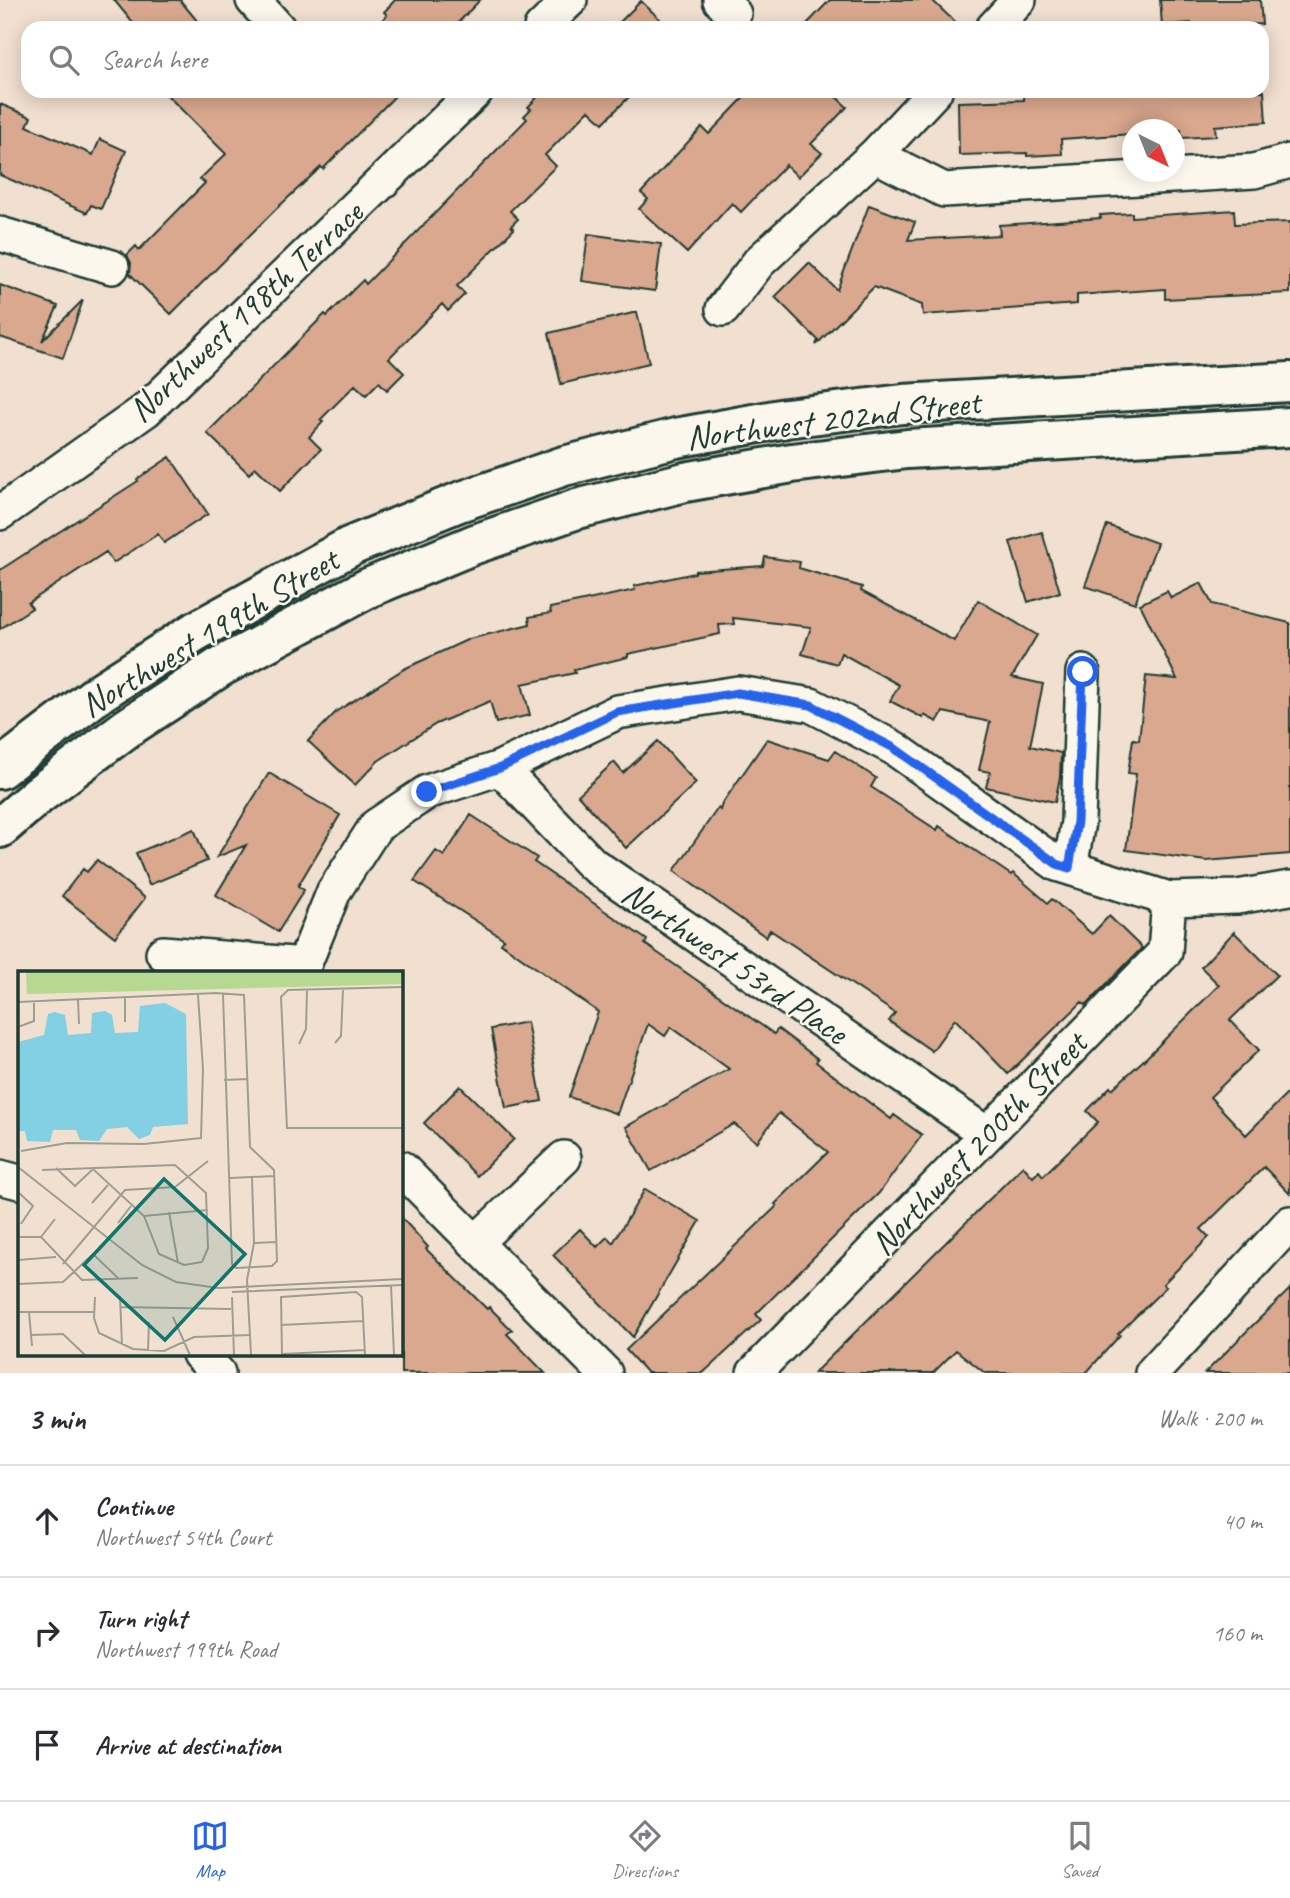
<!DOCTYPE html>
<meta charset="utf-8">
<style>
body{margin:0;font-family:Caveat,sans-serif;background:#f2f2f3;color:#2b2b33}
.compass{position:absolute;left:1122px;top:119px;width:63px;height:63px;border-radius:50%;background:#fff;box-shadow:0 4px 18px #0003;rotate:137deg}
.stop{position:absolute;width:21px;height:21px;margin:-16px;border:5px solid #2563eb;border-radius:50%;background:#fff}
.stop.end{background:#2563eb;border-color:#fff;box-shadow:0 2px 7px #0008}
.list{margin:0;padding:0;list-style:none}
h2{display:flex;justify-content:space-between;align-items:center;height:91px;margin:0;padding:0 28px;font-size:30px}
h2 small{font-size:23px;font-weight:400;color:#7c7c81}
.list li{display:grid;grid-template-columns:46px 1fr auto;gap:21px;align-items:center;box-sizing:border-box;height:112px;padding:0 28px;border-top:2px solid #e1e1e2}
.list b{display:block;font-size:26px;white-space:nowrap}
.list p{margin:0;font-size:23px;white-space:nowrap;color:#7c7c81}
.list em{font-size:23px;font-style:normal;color:#7c7c81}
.icon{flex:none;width:38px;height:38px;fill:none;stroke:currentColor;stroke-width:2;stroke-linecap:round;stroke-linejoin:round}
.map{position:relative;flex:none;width:1290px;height:1373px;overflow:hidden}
.search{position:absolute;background:#fff;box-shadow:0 4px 18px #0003;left:21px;right:21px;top:21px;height:77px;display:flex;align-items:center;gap:18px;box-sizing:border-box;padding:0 24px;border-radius:21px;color:#7c7c81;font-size:26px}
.sheet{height:427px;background:#fff}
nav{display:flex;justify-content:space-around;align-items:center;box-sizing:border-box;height:98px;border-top:2px solid #e1e1e2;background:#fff;font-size:19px;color:#7c7c81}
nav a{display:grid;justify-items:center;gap:4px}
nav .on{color:#2563eb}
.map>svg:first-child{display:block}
.building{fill:#daa88e;stroke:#1f3d34;stroke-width:2}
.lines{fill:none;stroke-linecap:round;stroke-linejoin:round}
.street-casing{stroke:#1f3d34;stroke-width:38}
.primary-casing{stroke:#1f3d34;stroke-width:44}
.street{stroke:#fbf7ec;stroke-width:33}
.primary{stroke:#fbf7ec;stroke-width:38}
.route{stroke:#2563eb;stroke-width:9}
.labels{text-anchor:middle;stroke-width:5;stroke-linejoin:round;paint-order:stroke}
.street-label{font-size:35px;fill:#1f3d34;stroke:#fbf7ec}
.inset-road{fill:none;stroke:#9d9e92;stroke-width:2}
.view{fill:#0f766e;fill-opacity:0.15;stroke:#0f766e;stroke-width:3.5}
.inset-edge{fill:none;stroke:#1f3d34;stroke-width:3.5}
</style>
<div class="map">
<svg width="1290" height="1373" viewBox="0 0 1290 1373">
<rect width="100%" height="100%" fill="#f1dfd0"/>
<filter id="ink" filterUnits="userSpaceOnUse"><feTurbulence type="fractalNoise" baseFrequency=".0143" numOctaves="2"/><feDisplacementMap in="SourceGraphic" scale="14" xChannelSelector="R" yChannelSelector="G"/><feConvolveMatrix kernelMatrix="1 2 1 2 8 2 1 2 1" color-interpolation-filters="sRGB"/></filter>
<g filter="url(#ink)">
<path class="building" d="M 114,0 L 180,0 L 203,28 L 137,28 Z
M 395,0 L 480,0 L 453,28 L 375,28 L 387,15 L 384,12 Z
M 830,0 L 932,0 L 961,28 L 803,28 Z
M 1160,0 L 1260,0 L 1262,24 L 1199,28 L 1192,28 L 1191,23 L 1162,25 Z
M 641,1 L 669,28 L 614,28 Z
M 163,91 L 400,91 L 323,169 L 321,167 L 274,211 L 171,314 L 130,274 L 131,263 L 127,255 L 136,246 L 139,250 L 205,183 L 200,179 L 226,154 Z
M 543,91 L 635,91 L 603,123 L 589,110 L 545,155 L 556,166 L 510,211 L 518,219 L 511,226 L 514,229 L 457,286 L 465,294 L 448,311 L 442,304 L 389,358 L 404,373 L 387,390 L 379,382 L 366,395 L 355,385 L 320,420 L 323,422 L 309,437 L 321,449 L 280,491 L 255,467 L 249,474 L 207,433 L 325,314 L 327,316 L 363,280 L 366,284 L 527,119 L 524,116 L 531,109 L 528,107 Z
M 750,91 L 830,91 L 847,107 L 811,144 L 822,153 L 798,177 L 786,165 L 741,212 L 732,203 L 687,253 L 639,209 L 648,199 L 641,193 L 702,127 L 709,134 Z
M 1024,91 L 1264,91 L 1266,122 L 1215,126 L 1216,136 L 1182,138 L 1181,130 L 1132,130 L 1132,134 L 1061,139 L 1062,154 L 1027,156 L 1027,153 L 959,155 L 958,102 L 1024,100 Z
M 0,104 L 31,117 L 27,126 L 93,155 L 100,139 L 126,151 L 101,209 L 91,205 L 87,213 L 0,175 Z
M 869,205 L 915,222 L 908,240 L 1000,235 L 999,225 L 1101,218 L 1100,215 L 1132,213 L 1132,217 L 1234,210 L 1235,224 L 1290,222 L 1290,293 L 1165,299 L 1165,289 L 1077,295 L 1077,304 L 923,315 L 922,305 L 874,287 L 816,345 L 818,340 L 775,297 L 809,263 L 837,290 Z
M 588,234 L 661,244 L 655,291 L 582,281 Z
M 0,285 L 58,306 L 42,341 L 83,300 L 63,358 L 0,337 Z
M 637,312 L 649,363 L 561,384 L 549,333 Z
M 170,457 L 208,514 L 164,543 L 158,534 L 113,563 L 106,552 L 28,603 L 32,608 L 0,629 L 0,570 L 138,481 L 137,479 Z
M 1107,525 L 1157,543 L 1135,603 L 1085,586 Z
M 1042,532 L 1060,592 L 1028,602 L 1010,542 Z
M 765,557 L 800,562 L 799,568 L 862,587 L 861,591 L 954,641 L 978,600 L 1037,635 L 1012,677 L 1043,684 L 1030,746 L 1061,753 L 1060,777 L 1055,802 L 986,787 L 990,772 L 979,770 L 990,722 L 943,712 L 937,722 L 924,715 L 923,718 L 890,701 L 899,685 L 841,653 L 837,664 L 802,654 L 811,627 L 733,618 L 734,624 L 719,625 L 720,634 L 628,654 L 628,657 L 574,670 L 575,673 L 522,684 L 530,715 L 496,723 L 490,701 L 436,724 L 378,761 L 355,785 L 308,741 L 337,711 L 404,669 L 469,639 L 530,624 L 529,617 L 551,613 L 550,608 L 635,590 L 634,586 L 695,573 L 695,571 L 763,566 Z
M 1201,583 L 1212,604 L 1290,623 L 1290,854 L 1206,861 L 1126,850 L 1136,774 L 1128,773 L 1133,739 L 1139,740 L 1146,676 L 1177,679 L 1140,604 L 1167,591 L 1171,598 Z
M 767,739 L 829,759 L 835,751 L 876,778 L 871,787 L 937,830 L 939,826 L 1011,875 L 1013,873 L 1048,903 L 1052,899 L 1092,934 L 1109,916 L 1142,948 L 1086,1005 L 1082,1002 L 1008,1074 L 955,1019 L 932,1051 L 889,1021 L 895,1013 L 770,930 L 766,937 L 674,871 L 718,808 L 720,810 L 722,804 Z
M 658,741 L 696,783 L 626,848 L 578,795 L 614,762 L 623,773 Z
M 269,773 L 340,815 L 298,886 L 304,890 L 278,932 L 216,895 L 246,845 L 217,857 Z
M 471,815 L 537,858 L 534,862 L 647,940 L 645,944 L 774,1034 L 778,1029 L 818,1059 L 816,1062 L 891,1119 L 894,1115 L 922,1135 L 879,1193 L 756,1314 L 761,1320 L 703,1373 L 647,1373 L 626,1350 L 777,1206 L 775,1204 L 828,1152 L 779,1113 L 757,1142 L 734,1124 L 651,1171 L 626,1127 L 729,1069 L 671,1027 L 665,1036 L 648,1024 L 617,1114 L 569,1097 L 598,1012 L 501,943 L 504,939 L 414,881 L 436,851 L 444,856 Z
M 194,829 L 207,861 L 149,885 L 136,853 Z
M 97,860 L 145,898 L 115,937 L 62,896 L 83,869 L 87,872 Z
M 1234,932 L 1277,975 L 1230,1020 L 1259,1050 L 1210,1097 L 1246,1135 L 1290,1091 L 1290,1194 L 1264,1167 L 1201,1229 L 1209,1237 L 1163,1284 L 1166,1287 L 1118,1334 L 1120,1335 L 1086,1373 L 985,1373 L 956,1350 L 933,1373 L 814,1373 L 1023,1166 L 1033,1177 L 1039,1171 L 1043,1176 L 1098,1122 L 1087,1111 L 1110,1087 L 1112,1089 L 1147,1057 L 1219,985 L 1201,967 Z
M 527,1022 L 542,1101 L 506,1108 L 491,1029 Z
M 460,1086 L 514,1139 L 477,1176 L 424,1123 Z
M 645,1189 L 700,1221 L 633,1337 L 553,1255 L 580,1229 L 597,1247 L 607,1237 L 613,1243 Z
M 401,1217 L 428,1247 L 426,1249 L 487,1309 L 489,1307 L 512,1330 L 507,1334 L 545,1373 L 401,1373 Z
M 1290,1289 L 1290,1373 L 1205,1373 L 1250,1328 Z"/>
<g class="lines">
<defs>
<path id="street" d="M 253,0 L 278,28
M 720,0 L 734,14
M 541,28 L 570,0
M 993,28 L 1019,0
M 875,155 L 944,190 L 1254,171 L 1290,161
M 0,234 L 112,267
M 723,309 L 759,262 L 875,155 L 935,91
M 0,513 L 146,410 L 476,91
M 500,768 L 592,864 L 987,1134
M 1070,868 L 1078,822 L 1083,672
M 163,953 L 304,965
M 304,965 L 334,891 L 376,826 L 427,792 L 500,768 L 617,712 L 738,693 L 811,705 L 894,748 L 1057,864 L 1169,899 L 1237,897 L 1290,888
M 401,1168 L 605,1373
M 0,1177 L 19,1182
M 476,1242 L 564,1158
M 199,1354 L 218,1373
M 754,1373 L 1165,952 L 1169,899
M 1152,1373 L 1290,1223"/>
<path id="primary" d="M 0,769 L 102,691 L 196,631 L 351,546 L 459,502 L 564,466 L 676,438 L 786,418 L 903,404 L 1290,382
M 0,828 L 37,796 L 127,728 L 220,667 L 368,588 L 475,544 L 577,509 L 685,482 L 792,463 L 907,449 L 1290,427"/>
</defs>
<use href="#street" class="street-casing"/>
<use href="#primary" class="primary-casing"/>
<use href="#street" class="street"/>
<use href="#primary" class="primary"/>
</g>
</g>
<g class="lines" filter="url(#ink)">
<path class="route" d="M 427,792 L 500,768 L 617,712 L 738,693 L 811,705 L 894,748 L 1057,864 L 1069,868 L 1077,822 L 1083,672"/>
</g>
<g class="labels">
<g class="street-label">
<text transform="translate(245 311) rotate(-43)" y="12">Northwest 198th Terrace</text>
<text transform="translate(833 419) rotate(-7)" y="12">Northwest 202nd Street</text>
<text transform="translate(209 632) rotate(-31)" y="12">Northwest 199th Street</text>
<text transform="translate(735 962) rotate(34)" y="12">Northwest 53rd Place</text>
<text transform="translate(978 1143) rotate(-46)" y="12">Northwest 200th Street</text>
</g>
</g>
<g transform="translate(18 971)">
<rect width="385" height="385" fill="#f1dfd0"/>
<path d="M 8,1 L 385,1 L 385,13 L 9,23 Z" fill="#b6d891"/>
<path d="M 147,32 L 168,43 L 170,153 L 135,156 L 132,164 L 121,168 L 109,156 L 89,158 L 81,170 L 62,169 L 58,159 L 35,159 L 32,171 L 9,170 L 7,160 L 0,160 L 0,71 L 26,64 L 30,43 L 37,41 L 47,44 L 50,64 L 73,62 L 74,42 L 87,40 L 94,44 L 97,62 L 120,61 L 122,35 Z" fill="#83cfe3"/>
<path class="inset-road" d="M 385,16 L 270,19 L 263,26 L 269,157 L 385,157M 60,29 L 61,53M 0,31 L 198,22 L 226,24 L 232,176 L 256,199 L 259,290 L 254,295 L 218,297 L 214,293 L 205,23M 107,51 L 107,27M 0,56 L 16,50 L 16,30M 317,72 L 323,65 L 325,18M 281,73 L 288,58 L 289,19M 206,109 L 229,108M 3,180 L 49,172 L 126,173 L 183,167 L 185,98 L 180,24M 0,196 L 124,294 L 158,311 L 200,317 L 385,308M 38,197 L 57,215 L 75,198 L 126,245 L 141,283 L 166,294 L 184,291M 24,199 L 157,194 L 188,222 L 190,277 L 184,291M 212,207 L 256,205M 0,221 L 15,235 L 3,253M 74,232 L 90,214M 151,241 L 160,292M 126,245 L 189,239M 100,252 L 113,235M 0,266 L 23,266 L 64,309 L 120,307M 23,266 L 37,248M 236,272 L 258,271M 0,289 L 38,286M 45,293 L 107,219 L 157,216 L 190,190M 0,313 L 45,311 L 75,283 L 101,308M 373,314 L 376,384M 214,321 L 385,314M 102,325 L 104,374M 77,326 L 76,347 L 81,362 L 115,378 L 146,380 L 176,366 L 233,364M 214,326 L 216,384M 102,336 L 213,338M 0,341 L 76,341M 11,341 L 14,375M 155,346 L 172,384M 263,354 L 345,350M 13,364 L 45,363 L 67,384M 130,379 L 131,351M 264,383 L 347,379M 233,384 L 229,309 L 236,272 L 234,206M 264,384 L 263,326 L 338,321 L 344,326 L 347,384"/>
<path class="view" d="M 146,208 L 227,283 L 147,369 L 66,294 Z"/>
<rect width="385" height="385" class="inset-edge"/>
</g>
</svg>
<svg class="compass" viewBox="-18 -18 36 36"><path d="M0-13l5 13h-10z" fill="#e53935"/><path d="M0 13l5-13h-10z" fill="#7c7c81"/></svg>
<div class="stop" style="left:1083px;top:672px"></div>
<div class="stop end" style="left:427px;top:792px"></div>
<div class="search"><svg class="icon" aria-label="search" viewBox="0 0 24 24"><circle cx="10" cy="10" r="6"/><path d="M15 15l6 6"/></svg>Search here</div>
</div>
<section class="sheet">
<h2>3 min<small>Walk · 200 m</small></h2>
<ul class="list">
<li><svg class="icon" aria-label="ahead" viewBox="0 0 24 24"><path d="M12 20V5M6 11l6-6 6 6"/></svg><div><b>Continue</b><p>Northwest 54th Court</p></div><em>40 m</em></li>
<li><svg class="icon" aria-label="right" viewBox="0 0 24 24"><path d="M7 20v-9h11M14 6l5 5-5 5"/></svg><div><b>Turn right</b><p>Northwest 199th Road</p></div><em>160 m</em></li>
<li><svg class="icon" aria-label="arrive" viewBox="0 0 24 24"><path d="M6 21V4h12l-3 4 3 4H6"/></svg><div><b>Arrive at destination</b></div></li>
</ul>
</section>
<nav>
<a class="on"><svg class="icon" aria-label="map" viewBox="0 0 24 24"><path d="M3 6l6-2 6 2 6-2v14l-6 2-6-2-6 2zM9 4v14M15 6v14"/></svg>Map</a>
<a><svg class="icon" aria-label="directions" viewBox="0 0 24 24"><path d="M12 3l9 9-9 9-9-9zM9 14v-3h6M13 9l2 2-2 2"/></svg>Directions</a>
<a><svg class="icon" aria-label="saved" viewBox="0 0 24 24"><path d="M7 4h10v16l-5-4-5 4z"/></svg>Saved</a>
</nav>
